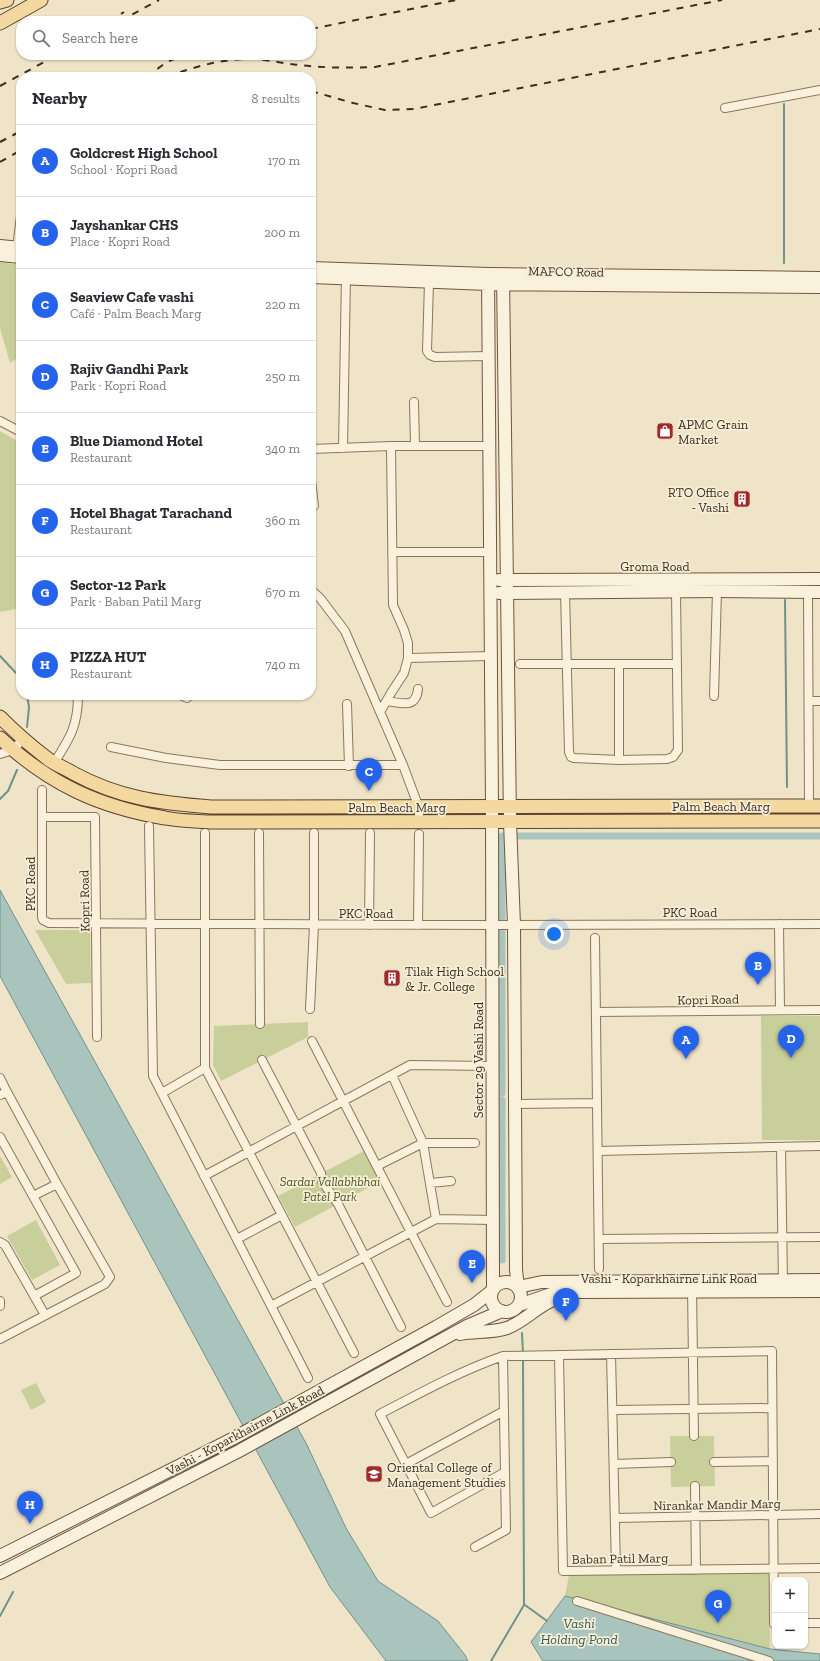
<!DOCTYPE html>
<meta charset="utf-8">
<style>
body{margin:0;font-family:"Zilla Slab",serif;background:#f2f2f3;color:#2b2b33}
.controls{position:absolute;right:12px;bottom:12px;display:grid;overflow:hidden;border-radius:8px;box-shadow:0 1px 3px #0004}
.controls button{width:36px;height:36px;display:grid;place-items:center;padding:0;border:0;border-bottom:1px solid #e1e1e2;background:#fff;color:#2b2b33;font:20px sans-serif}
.you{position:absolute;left:554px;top:934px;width:14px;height:14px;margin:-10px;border:3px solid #fff;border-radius:50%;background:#1a73e8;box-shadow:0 0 0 6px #1a73e833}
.badge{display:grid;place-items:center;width:26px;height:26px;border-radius:50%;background:#2563eb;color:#fff;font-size:13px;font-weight:700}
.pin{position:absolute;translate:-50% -33px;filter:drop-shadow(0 1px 2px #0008)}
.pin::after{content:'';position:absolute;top:21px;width:14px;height:12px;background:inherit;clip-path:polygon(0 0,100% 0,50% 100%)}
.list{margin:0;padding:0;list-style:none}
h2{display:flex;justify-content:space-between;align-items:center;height:52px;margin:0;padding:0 16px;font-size:17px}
h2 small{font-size:13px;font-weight:400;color:#7c7c81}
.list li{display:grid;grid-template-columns:26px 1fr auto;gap:12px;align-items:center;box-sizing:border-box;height:72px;padding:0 16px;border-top:1px solid #e1e1e2}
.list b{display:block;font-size:15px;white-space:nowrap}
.list p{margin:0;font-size:13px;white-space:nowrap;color:#7c7c81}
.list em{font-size:13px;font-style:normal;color:#7c7c81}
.icon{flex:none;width:22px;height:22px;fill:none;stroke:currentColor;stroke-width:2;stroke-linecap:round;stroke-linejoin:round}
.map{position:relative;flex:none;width:820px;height:1661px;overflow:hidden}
.search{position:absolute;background:#fff;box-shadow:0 1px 3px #0004;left:16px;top:16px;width:300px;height:44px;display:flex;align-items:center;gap:10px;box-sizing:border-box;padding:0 14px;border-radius:16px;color:#7c7c81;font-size:15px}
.panel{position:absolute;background:#fff;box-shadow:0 1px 3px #0004;left:16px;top:72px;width:300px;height:628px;border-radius:16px}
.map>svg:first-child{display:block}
.green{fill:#c9cf9b}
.water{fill:#a9c4bc;stroke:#6f938a}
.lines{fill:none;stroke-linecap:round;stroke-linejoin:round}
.stream{stroke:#6f938a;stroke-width:2}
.canal{stroke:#a9c4bc;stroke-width:7}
.minor-casing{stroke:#8d765c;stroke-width:10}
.secondary-casing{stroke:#6f573f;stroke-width:14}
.primary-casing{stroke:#5b4430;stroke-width:15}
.minor{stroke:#faf1dc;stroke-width:8}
.secondary{stroke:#faf1dc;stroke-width:12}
.primary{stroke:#f3d9a0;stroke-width:13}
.rail{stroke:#3d2e20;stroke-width:2;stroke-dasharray:7 7;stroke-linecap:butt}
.labels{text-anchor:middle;stroke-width:3.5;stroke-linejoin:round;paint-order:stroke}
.street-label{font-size:13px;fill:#3d2e20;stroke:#f7eed8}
.poi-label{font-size:13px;fill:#3d2e20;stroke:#f7eed8;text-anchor:start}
.park-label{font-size:13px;font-style:italic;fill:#4d5a26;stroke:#f7eed8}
.water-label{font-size:14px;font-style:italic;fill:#2f5d5a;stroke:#f7eed8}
</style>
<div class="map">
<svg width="820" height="1661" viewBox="0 0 820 1661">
<rect width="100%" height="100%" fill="#f0e4c8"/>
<path class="green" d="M 0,262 L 21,265 L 21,356 L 10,363 L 0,328 Z
M 0,431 L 21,443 L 21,608 L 0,612 Z
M 35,930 L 90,930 L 91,983 L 66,984 Z
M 761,1016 L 820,1016 L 820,1140 L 762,1140 Z
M 308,1022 L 308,1037 L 221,1081 L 213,1065 L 214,1026 Z
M 364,1151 L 381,1181 L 295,1227 L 278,1196 Z
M 0,1156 L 12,1177 L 0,1184 Z
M 36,1220 L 60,1265 L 32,1280 L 7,1236 Z
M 36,1383 L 46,1402 L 31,1410 L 21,1390 Z
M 670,1436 L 714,1436 L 715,1486 L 671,1487 Z
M 769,1573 L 770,1649 L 565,1596 L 569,1575 Z"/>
<path class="water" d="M 0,890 L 307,1445 L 346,1528 L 378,1581 L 438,1621 L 465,1655 L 468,1661 L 386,1661 L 330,1587 L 0,976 Z
M 565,1596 L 770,1649 L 820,1654 L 820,1661 L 543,1661 L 531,1642 Z"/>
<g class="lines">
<path class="stream" d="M 784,263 L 784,104
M 785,600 L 787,787
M 0,656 L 17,674 L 21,682
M 27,695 L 29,707 L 27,727
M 0,799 L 8,791 L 17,770
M 522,1333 L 523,1354
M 525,1605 L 547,1621
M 0,1616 L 13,1592
M 491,1661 L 524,1605 L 523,1359"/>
<path class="canal" d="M 502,836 L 502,919
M 517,836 L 820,836
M 502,931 L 502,1093
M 502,1100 L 502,1260"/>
<defs>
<path id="minor" d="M 725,108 L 820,90
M 17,248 L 21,216
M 429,282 L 427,351 L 430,355 L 435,357 L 489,356
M 414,402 L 415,446
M 0,421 L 21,432
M 343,448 L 346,275
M 311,449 L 391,446 L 489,446
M 311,480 L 314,506
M 392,552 L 490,552
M 311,590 L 320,598 L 345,631 L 403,765 L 419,808 L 419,822
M 565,592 L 569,752 L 571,757 L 574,758 L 619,760 L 667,759 L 673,757 L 678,750 L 676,592
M 808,592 L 809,806
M 408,658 L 491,656
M 520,664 L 676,664
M 619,665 L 619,760
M 180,695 L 187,698
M 714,696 L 717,591
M 387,701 C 402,703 416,709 418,689
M 809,701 L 820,701
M 347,704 L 349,766
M 380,712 L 391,693 L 404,673 L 408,658 L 408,643 L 404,630 L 393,605 L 391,446
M 111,747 L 166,758 L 220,765 L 403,765
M 0,754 L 13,750 L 23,739
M 54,763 C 70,738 78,726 78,695
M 42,790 L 42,917 L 43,920 L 49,923 L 492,925 L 820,924
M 42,817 L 95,817 L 97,1037
M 149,826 L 153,1076 L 308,1378
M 205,833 L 205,1068 L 354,1353
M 259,833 L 260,1024
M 779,924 L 780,1010
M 369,925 L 370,833
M 418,925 L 419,834
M 595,938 L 599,1269
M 310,1009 L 314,925 L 314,833
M 596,1012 L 820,1010
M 312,1041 L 447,1302
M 262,1060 L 321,1173 L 322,1181 L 338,1204 L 401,1327
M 392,1075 L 423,1143 L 436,1219
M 0,1078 L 7,1092
M 162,1093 L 205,1068
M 0,1095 L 7,1092 L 57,1184 L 110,1277 L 105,1284 L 0,1339
M 516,1104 L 597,1103
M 0,1137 L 76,1273 L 34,1296
M 781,1147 L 783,1284
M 598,1151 L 820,1146
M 377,1166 L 423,1143 L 475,1143
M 204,1176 L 410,1065 L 492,1066
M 430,1183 L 451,1181
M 33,1196 L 57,1184
M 237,1239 L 282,1215
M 599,1239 L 820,1237
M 0,1242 L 5,1245 L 45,1315
M 692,1287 L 694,1436
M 0,1301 L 0,1306
M 271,1306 L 436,1219 L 493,1220
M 611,1354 L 616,1570
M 559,1355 L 563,1571 L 820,1568
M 613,1410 L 772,1408
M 714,1462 L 773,1461
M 406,1464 L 504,1411
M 614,1464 L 671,1462
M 505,1472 L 431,1513 L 380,1414 C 420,1393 460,1371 503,1356 L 772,1351 L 774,1624 L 775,1624
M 695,1486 L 696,1570
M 615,1518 L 820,1514
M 475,1547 L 506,1530 L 503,1356
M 577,1601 L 769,1661
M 805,1623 L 820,1623"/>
<path id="secondary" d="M 0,246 L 21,248
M 0,255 L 21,257
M 311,268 L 488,274 L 820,278
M 488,274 L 492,806 L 493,1290
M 503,274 L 510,822 L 514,925 L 516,1270 L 518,1287
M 311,277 L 488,284 L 820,287
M 499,580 L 820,579
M 499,593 L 717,591 L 820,592
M491 1297a15 15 0 1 1 30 0a15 15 0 1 1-30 0Z
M 518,1287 L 542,1282 L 820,1280
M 519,1305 L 551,1294 L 577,1292 L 820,1291
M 460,1334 C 475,1331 492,1333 507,1328 C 524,1322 536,1307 553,1300
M 0,1556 L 232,1439 L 436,1327 L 474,1305 L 493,1290
M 0,1573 L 239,1451 L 467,1326 L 502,1311"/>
<path id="primary" d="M 0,2 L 7,0
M 0,23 L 41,0
M 0,717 C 15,732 31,746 48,759 C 56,765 65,768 73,773 C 119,798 159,803 211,807 L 820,806
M 0,738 C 49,784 99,807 165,818 C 180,821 195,821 210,822 L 820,821"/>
</defs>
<use href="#minor" class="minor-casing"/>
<use href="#secondary" class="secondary-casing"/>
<use href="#primary" class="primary-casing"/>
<use href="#minor" class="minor"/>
<use href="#secondary" class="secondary"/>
<use href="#primary" class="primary"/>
<path class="rail" d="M 109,21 L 124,12
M 120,21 L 159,0
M 311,29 L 456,0
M 146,77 L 167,62 L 184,55
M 167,77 C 196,66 225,58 256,59 C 270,60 285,64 299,65 C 324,68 349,68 375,67 L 722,0
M 0,86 L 57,55
M 311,91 L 353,103 L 385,110 L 414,109 L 820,29
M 0,142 L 21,131
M 0,162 L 21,150"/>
</g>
<defs>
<symbol id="shop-square" viewBox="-11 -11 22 22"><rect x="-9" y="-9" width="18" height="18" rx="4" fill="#9e2a2b" stroke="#f7eed8"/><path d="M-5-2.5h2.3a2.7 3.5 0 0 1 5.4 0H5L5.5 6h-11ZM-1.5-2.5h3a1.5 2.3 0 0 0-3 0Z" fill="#fff"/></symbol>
<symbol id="building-square" viewBox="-11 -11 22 22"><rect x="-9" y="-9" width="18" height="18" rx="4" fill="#9e2a2b" stroke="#f7eed8"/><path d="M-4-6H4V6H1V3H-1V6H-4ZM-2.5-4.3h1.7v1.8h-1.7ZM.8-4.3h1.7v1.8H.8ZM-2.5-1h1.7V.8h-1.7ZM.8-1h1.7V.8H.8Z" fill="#fff"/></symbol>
<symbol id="university-square" viewBox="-11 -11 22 22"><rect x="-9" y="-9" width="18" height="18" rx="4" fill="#9e2a2b" stroke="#f7eed8"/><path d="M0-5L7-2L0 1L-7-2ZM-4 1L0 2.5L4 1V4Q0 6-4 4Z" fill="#fff"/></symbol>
</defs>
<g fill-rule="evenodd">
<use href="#shop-square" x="655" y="421" width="20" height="20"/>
<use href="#building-square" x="732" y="489" width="20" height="20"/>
<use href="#building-square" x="382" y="968" width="20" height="20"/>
<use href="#university-square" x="364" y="1464" width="20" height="20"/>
</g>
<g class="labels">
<g class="street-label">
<text transform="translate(566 271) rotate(1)" y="5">MAFCO Road</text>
<text x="655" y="571">Groma Road</text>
<text x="721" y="811">Palm Beach Marg</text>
<text x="397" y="812">Palm Beach Marg</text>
<text transform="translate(30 884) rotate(-90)" y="5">PKC Road</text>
<text transform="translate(84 901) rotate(-91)" y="5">Kopri Road</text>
<text x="690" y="917">PKC Road</text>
<text x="366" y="918">PKC Road</text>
<text transform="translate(708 999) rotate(-1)" y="5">Kopri Road</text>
<text transform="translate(478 1060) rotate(-90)" y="5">Sector 29 Vashi Road</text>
<text x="669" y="1283">Vashi - Koparkhairne Link Road</text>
<text transform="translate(245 1430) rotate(-28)" y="5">Vashi - Koparkhairne Link Road</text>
<text transform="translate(717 1504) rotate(-1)" y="5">Nirankar Mandir Marg</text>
<text transform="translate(620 1558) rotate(-1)" y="5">Baban Patil Marg</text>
</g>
<g class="poi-label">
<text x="678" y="429">APMC Grain<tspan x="678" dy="15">Market</tspan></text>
<text x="729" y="497" text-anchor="end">RTO Office<tspan x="729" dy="15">- Vashi</tspan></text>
<text x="405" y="976">Tilak High School<tspan x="405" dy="15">&amp; Jr. College</tspan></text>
<text x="387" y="1472">Oriental College of<tspan x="387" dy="15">Management Studies</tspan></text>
</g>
<g class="park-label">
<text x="330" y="1186">Sardar Vallabhbhai<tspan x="330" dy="15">Patel Park</tspan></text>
</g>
<g class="water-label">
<text x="579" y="1628">Vashi<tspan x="579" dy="16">Holding Pond</tspan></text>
</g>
</g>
</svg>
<div class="controls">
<button>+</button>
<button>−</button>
</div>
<div class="you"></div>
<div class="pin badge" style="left:686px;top:1059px">A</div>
<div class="pin badge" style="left:758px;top:985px">B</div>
<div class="pin badge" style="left:369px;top:791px">C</div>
<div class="pin badge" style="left:791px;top:1058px">D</div>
<div class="pin badge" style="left:472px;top:1283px">E</div>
<div class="pin badge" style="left:566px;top:1321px">F</div>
<div class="pin badge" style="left:718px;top:1623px">G</div>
<div class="pin badge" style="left:30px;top:1524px">H</div>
<div class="search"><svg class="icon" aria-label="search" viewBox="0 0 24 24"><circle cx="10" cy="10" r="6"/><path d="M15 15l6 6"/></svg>Search here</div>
<section class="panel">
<h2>Nearby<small>8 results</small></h2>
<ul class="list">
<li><span class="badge">A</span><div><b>Goldcrest High School</b><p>School · Kopri Road</p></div><em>170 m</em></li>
<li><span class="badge">B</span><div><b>Jayshankar CHS</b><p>Place · Kopri Road</p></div><em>200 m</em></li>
<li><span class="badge">C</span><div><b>Seaview Cafe vashi</b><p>Café · Palm Beach Marg</p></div><em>220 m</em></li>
<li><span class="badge">D</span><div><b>Rajiv Gandhi Park</b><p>Park · Kopri Road</p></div><em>250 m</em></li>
<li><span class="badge">E</span><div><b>Blue Diamond Hotel</b><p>Restaurant</p></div><em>340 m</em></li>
<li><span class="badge">F</span><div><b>Hotel Bhagat Tarachand</b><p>Restaurant</p></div><em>360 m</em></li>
<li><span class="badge">G</span><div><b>Sector-12 Park</b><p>Park · Baban Patil Marg</p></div><em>670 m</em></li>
<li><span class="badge">H</span><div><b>PIZZA HUT</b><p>Restaurant</p></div><em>740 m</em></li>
</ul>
</section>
</div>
